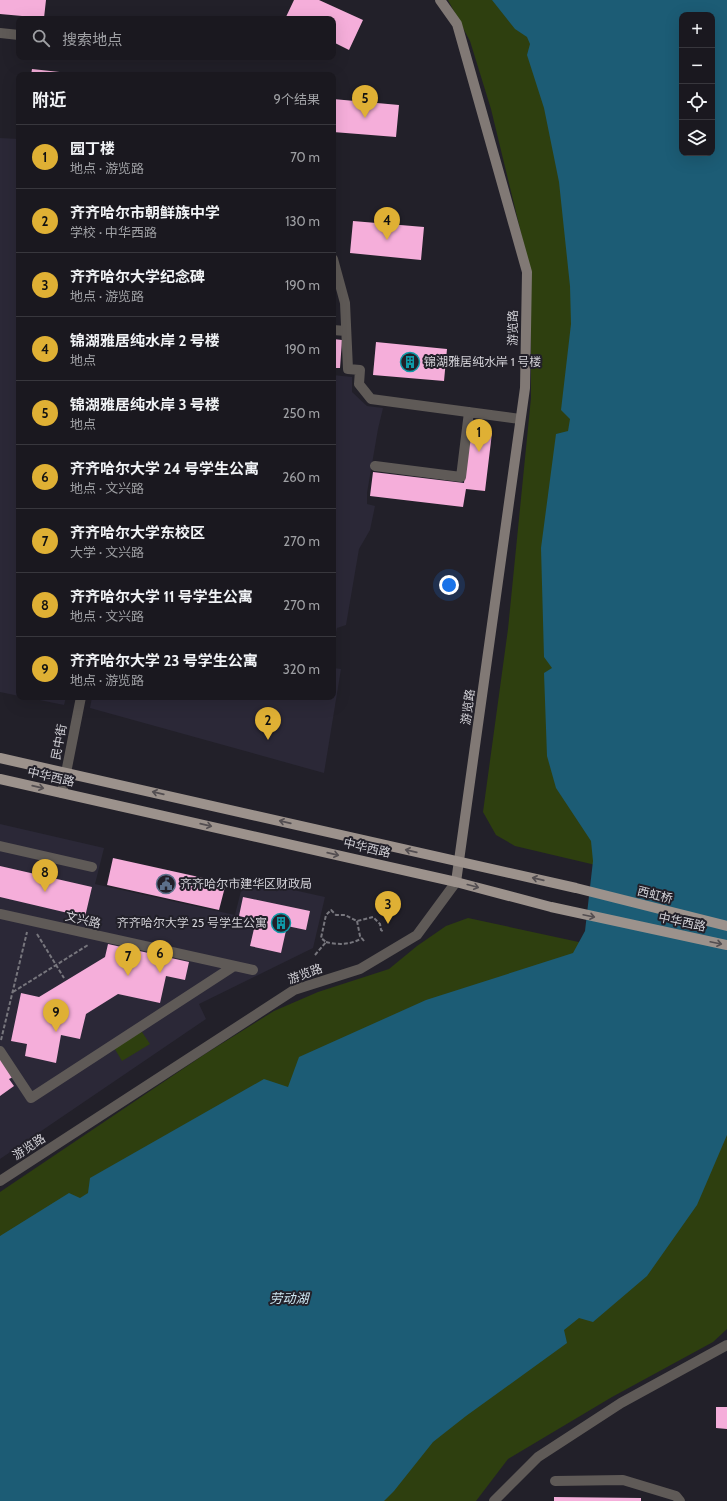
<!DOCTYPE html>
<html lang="zh">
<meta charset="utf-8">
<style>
body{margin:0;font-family:Cabin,"Noto Sans SC",sans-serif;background:#232128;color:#f1f3f6}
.controls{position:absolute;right:12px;top:12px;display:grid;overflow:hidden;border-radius:8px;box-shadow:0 4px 16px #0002}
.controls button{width:36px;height:36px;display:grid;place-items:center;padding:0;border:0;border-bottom:1px solid #38373d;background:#1a181f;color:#f1f3f6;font:20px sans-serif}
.you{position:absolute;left:449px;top:585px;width:14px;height:14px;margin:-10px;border:3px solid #fff;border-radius:50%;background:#1a73e8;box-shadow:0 0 0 6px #1a73e833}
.badge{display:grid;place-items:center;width:26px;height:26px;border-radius:50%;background:#dfb034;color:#111;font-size:13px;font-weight:700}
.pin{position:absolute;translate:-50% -33px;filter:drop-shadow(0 1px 2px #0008)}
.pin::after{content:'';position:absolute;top:21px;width:14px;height:12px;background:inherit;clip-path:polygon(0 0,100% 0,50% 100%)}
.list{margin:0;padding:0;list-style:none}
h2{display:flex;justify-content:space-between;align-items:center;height:52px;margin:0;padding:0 16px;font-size:17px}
h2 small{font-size:13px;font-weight:400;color:#9fa0a4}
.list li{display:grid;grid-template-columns:26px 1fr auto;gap:12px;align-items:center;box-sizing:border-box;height:64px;padding:0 16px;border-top:1px solid #38373d}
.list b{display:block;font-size:15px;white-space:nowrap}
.list p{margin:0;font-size:13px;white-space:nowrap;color:#9fa0a4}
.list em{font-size:13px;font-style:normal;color:#9fa0a4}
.icon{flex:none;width:22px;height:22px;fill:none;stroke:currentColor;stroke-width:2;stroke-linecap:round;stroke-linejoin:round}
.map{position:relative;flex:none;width:727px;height:1501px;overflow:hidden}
.search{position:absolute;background:#1a181f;box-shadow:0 4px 16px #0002;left:16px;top:16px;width:320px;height:44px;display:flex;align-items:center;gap:10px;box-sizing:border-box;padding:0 14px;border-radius:8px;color:#9fa0a4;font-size:15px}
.panel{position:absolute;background:#1a181f;box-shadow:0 4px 16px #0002;left:16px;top:72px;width:320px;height:628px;border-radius:8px}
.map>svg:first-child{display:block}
.built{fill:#2b2837}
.green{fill:#2e3f0f;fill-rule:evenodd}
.water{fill:#1c5c75;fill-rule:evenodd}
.building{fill:#f5aeda}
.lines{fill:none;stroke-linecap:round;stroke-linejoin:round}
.path{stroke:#77767d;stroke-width:2;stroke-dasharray:4 2;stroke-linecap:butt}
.minor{stroke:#5f5a57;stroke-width:10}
.tertiary{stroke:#5f5a57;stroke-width:10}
.secondary{stroke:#817975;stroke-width:10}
.primary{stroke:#9c928c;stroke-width:10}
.oneway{stroke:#534e51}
.labels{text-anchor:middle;stroke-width:4;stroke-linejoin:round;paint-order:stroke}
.street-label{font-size:12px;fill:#d2d1d7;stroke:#222029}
.poi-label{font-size:12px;fill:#d2d1d7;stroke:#222029;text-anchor:start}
.water-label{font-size:13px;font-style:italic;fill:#cbe4ef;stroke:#222029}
</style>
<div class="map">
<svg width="727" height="1501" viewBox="0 0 727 1501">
<rect width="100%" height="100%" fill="#222029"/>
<path class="built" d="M 0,138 L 19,139 L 19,696 L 0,692 Z
M 333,375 L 352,377 L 352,392 L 367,406 L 383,408 L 378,429 L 367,493 L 367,504 L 375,506 L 370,530 L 359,549 L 346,625 L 337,628 L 333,646 Z
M 333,668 L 341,669 L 324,773 L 90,708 L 92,697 L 333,697 Z
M 25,697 L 66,697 L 64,705 Z
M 0,824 L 104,848 L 95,884 L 235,915 L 244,879 L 325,897 L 313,948 L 199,1004 L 206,1019 L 0,1159 Z"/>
<path class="green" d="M 448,0 L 727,0 L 727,896 L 515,846 L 496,835 L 483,812 L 508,629 L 531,398 L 531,274 L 491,109 L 470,41 ZM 682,15 L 712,15 L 712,153 L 682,153 Z
M 468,918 L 727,974 L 727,1329 L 713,1342 L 612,1397 L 508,1459 L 476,1501 L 0,1501 L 0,1192 L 205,1054 L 274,1011 L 318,992 L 389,969 L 417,946 L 446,926 Z
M 140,1029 L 150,1044 L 122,1061 L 113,1046 Z"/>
<path class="water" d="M 492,0 L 727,0 L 727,1135 L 697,1205 L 647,1276 L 593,1322 L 579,1318 L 564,1330 L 567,1343 L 466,1416 L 433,1442 L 394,1491 L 384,1501 L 0,1501 L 0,1236 L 69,1193 L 80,1198 L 88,1193 L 90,1178 L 264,1079 L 288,1087 L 299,1057 L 426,1000 L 573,953 L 585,931 L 593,861 L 591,841 L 556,788 L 547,756 L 544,673 L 552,668 L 544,657 L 541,548 L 556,434 L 568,431 L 570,419 L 561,410 L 571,324 L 570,286 L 559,182 L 544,108 L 527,55 L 530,44 L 527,37 L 515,29 ZM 682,15 L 712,15 L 712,153 L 682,153 Z"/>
<path class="building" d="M 0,0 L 46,0 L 44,18 L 0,14 Z
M 294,0 L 319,0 L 363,20 L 349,50 L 333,42 L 333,19 L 285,19 Z
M 32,69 L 78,74 L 78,75 L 31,75 Z
M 333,99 L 399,105 L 396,137 L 333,132 Z
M 353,221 L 424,227 L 421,260 L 350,253 Z
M 333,339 L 342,340 L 340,368 L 333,368 Z
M 376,342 L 447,349 L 444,381 L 373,375 Z
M 470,430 L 492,433 L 485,491 L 466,489 L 463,507 L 370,496 L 373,472 L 464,483 Z
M 113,858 L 226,883 L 219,910 L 107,885 Z
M 0,866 L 92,887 L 85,917 L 0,897 Z
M 243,897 L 310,911 L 306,930 L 287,926 L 281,953 L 250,946 L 256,920 L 239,916 Z
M 108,944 L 189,962 L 185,980 L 166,976 L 160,1003 L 118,994 L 86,1014 L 80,1039 L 61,1035 L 56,1063 L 25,1056 L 27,1044 L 11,1041 L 21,993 L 39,997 L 105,957 Z
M 0,1057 L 13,1077 L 9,1079 L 14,1086 L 0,1096 Z
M 716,1407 L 727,1407 L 727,1429 L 716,1428 Z
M 554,1497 L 641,1498 L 641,1501 L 554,1501 Z"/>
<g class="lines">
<path class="path" d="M 357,921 L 360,936 L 364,941
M 37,934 L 64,978
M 326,942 C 338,945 351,945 362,938
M 315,955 L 326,942 L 321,938 L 326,915 L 331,910 L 336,915 L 345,915 L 357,921 L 373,917 L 380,924 L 381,930 L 384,932
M 13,992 L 88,945
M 1,1040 L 27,932"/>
<path class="minor" d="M 0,33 L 19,35
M 333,259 L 345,303 L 348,369 L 360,370 L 359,384 L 371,399 L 520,419
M 333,330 L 346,331
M 375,466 L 461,477 L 469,412
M 62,793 L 81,697
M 0,846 L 92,867
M 0,914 L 253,970
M 0,1051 L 31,1098 L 234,966
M 555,1481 L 623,1480 L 676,1496 L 680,1501"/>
<path class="tertiary" d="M 0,1181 L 294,990 L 360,969 L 417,935 L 456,882
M 494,1501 L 538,1457 L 621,1403 L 727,1345"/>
<path class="secondary" d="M 440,0 L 457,24 L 527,272 L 525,388 L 456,882"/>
<path class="primary" d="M 0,758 L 576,888 L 727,926
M 0,779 L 456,882 L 551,907 L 727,945"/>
</g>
<defs><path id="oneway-shaft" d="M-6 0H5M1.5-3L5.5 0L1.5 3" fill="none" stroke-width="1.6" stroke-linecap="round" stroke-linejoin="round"/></defs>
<g class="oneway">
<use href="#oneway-shaft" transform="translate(38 787) rotate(13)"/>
<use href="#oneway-shaft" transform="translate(158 793) rotate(-167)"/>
<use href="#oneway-shaft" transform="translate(285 822) rotate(-167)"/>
<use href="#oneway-shaft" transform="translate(206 825) rotate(13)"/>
<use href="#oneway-shaft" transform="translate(411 851) rotate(-167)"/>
<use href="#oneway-shaft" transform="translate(333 854) rotate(13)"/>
<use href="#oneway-shaft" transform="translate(538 879) rotate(-167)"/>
<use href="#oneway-shaft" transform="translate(473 886) rotate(15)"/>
<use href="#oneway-shaft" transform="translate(589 916) rotate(12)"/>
<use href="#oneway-shaft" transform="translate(716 943) rotate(12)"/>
</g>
<defs>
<symbol id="building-ring" viewBox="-11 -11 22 22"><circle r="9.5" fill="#222029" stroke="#0f9aa8" stroke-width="1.5"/><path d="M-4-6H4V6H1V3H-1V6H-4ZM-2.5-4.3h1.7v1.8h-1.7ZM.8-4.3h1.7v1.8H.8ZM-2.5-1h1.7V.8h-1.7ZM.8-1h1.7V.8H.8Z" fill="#0f9aa8"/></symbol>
<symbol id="civic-ring" viewBox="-11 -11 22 22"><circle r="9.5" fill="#222029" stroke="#5c6f8a" stroke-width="1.5"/><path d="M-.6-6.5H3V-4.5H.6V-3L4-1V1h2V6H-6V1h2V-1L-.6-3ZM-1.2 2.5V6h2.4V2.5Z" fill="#5c6f8a"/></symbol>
</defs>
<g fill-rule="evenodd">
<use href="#building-ring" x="399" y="351" width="22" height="22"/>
<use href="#civic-ring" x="155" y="873" width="22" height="22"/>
<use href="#building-ring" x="270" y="912" width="22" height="22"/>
</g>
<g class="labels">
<g class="street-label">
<text transform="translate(513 328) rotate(-89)" y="4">游览路</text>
<text transform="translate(468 707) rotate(-82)" y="4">游览路</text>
<text transform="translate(59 742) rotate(-79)" y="4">民中街</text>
<text transform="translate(51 777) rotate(13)" y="4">中华西路</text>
<text transform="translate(367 848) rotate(13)" y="4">中华西路</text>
<text transform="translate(655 895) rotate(14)" y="4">西虹桥</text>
<text transform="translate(83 920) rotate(13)" y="4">文兴路</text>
<text transform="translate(682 922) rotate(12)" y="4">中华西路</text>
<text transform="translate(305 974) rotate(-20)" y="4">游览路</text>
<text transform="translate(29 1147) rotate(-33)" y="4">游览路</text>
</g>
<g class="poi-label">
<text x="424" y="366">锦湖雅居纯水岸 1 号楼</text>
<text x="180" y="888">齐齐哈尔市建华区财政局</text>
<text x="267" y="927" text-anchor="end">齐齐哈尔大学 25 号学生公寓</text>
</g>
<g class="water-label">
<text x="289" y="1303">劳动湖</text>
</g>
</g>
</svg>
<div class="controls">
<button>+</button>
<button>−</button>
<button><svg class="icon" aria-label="locate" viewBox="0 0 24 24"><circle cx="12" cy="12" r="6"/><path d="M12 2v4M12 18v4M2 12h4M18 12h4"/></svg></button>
<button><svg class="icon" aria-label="layers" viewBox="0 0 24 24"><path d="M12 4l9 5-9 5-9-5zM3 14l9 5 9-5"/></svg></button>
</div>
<div class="you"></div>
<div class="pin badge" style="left:479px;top:452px">1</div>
<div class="pin badge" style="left:268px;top:740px">2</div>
<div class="pin badge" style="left:388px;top:924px">3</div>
<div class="pin badge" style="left:387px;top:240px">4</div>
<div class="pin badge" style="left:365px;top:118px">5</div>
<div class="pin badge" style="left:160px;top:973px">6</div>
<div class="pin badge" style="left:128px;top:976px">7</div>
<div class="pin badge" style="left:45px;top:892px">8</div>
<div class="pin badge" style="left:56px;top:1032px">9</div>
<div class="search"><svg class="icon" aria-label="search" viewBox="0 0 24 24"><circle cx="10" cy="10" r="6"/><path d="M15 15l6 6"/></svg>搜索地点</div>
<section class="panel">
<h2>附近<small>9个结果</small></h2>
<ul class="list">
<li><span class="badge">1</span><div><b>园丁楼</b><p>地点 · 游览路</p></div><em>70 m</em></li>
<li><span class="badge">2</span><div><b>齐齐哈尔市朝鲜族中学</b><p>学校 · 中华西路</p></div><em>130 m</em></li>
<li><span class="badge">3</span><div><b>齐齐哈尔大学纪念碑</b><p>地点 · 游览路</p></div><em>190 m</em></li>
<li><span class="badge">4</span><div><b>锦湖雅居纯水岸 2 号楼</b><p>地点</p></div><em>190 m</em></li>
<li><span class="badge">5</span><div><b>锦湖雅居纯水岸 3 号楼</b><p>地点</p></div><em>250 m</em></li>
<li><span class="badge">6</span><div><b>齐齐哈尔大学 24 号学生公寓</b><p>地点 · 文兴路</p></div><em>260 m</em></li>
<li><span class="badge">7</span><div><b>齐齐哈尔大学东校区</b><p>大学 · 文兴路</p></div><em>270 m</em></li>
<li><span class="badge">8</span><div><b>齐齐哈尔大学 11 号学生公寓</b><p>地点 · 文兴路</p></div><em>270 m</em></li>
<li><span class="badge">9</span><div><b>齐齐哈尔大学 23 号学生公寓</b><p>地点 · 游览路</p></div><em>320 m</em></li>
</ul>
</section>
</div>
